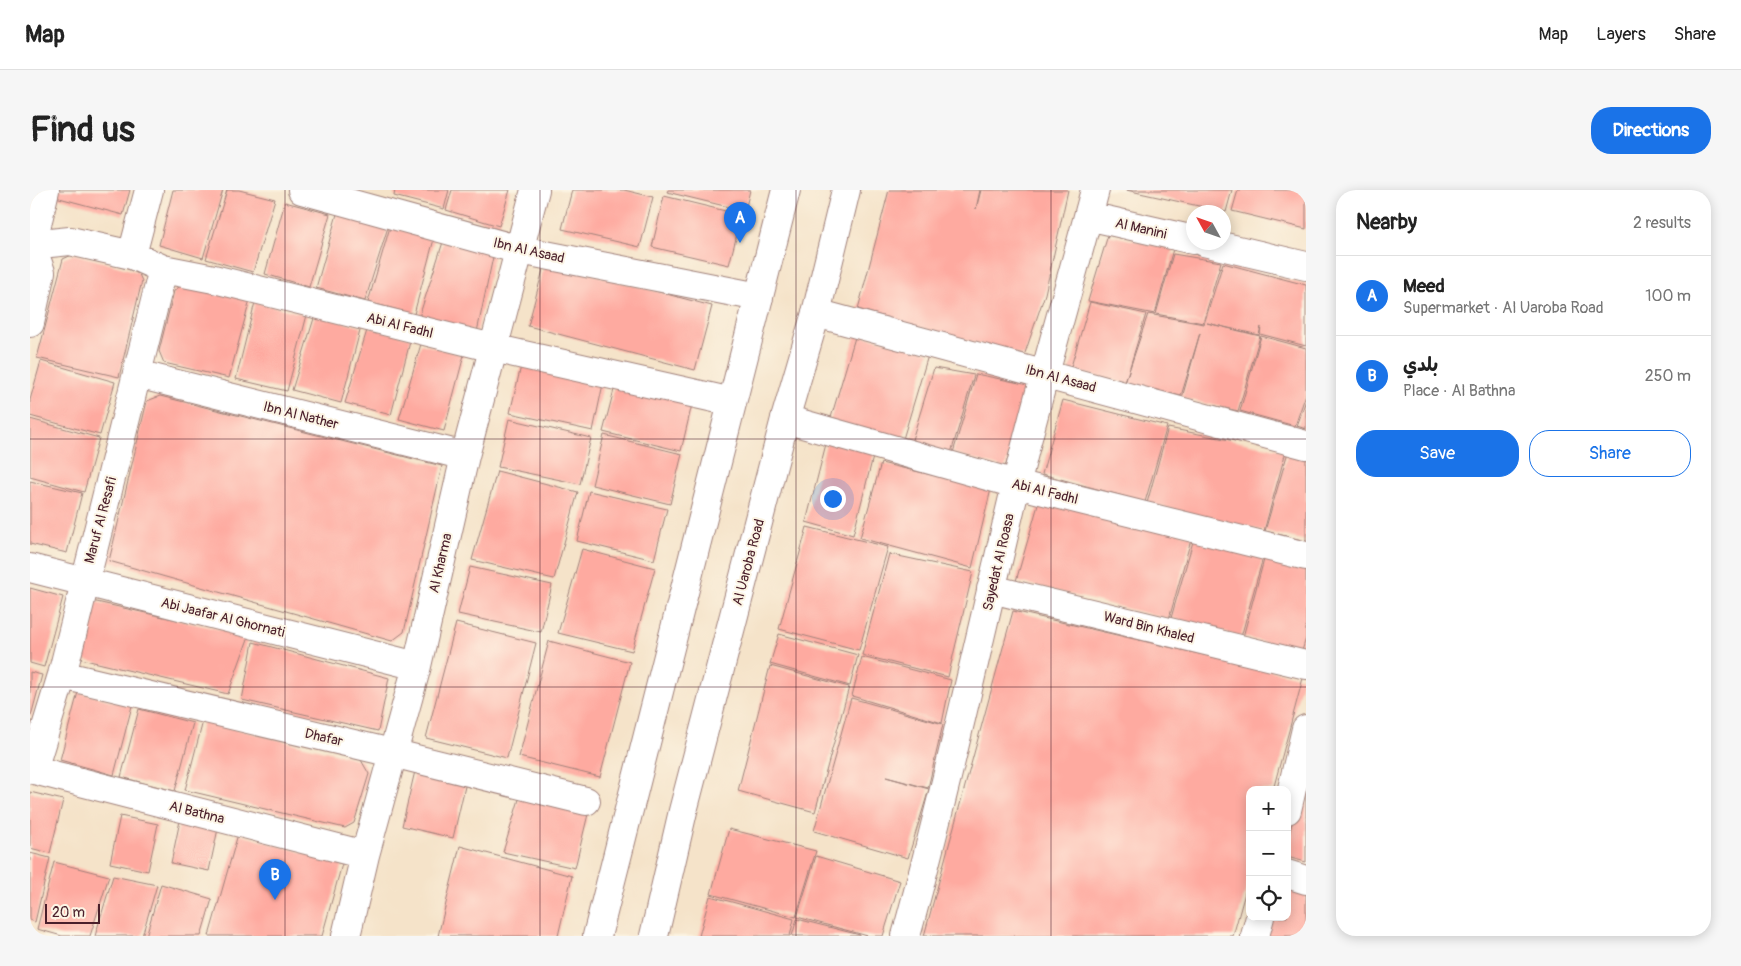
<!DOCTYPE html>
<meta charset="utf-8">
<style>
body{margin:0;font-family:Pangolin,"Playpen Sans Arabic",sans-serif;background:#f6f6f6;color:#222}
.controls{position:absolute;right:15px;bottom:15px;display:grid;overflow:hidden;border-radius:10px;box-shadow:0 2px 12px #0003}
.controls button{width:45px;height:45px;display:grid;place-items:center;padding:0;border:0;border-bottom:1px solid #e0e0e0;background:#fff;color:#222;font:25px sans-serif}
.compass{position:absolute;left:1156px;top:15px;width:45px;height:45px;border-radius:50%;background:#fff;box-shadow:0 2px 12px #0003;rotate:310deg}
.scale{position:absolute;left:15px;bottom:12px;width:55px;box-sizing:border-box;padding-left:5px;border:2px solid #4a1f2b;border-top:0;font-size:14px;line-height:18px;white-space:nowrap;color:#4a1f2b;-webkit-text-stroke:4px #fcf5e5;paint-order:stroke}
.you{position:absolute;left:802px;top:308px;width:18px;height:18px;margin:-12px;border:4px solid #fff;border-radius:50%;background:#1a73e8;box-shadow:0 0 0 8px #1a73e833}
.badge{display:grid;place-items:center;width:32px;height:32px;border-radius:50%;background:#1a73e8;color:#fff;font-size:16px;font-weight:700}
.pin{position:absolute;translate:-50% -41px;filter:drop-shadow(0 1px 2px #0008)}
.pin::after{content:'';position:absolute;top:26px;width:18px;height:15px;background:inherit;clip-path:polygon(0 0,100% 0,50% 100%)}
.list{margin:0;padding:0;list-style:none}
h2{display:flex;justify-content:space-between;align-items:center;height:65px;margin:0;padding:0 20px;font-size:21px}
h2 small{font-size:16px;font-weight:400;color:#767676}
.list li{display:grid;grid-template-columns:32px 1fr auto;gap:15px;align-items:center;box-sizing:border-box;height:80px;padding:0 20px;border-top:1px solid #e0e0e0}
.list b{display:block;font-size:19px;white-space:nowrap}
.list p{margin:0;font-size:16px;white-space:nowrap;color:#767676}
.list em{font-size:16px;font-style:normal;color:#767676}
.actions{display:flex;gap:10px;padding:15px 20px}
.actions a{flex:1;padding:11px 0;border:1px solid #1a73e8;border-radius:20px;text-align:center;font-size:18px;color:#1a73e8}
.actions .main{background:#1a73e8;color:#fff}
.icon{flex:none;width:28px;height:28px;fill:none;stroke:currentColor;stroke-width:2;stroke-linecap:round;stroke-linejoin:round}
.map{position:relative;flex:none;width:1276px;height:746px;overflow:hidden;border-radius:20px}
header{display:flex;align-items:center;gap:30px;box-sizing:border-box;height:70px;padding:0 25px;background:#fff;border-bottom:1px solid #e0e0e0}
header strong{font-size:24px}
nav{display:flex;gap:28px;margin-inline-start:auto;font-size:18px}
.intro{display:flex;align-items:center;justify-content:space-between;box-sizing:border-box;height:120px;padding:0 30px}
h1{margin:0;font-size:35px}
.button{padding:12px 22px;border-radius:20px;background:#1a73e8;color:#fff;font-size:18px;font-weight:700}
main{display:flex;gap:30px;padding:0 30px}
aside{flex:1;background:#fff;border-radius:20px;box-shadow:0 2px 12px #0003}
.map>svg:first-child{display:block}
.building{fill:#feaaa0}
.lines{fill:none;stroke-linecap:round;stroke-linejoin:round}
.minor-casing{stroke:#a0817a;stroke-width:30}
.major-casing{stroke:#a0817a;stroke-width:30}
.minor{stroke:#fff;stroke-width:28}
.major{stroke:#fff;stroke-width:28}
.grid{fill:none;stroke:#4a1f2b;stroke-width:1;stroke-opacity:0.55}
.labels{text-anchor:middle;stroke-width:4;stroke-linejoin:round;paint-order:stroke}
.street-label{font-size:14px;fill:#4a1f2b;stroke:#fcf5e5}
</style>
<header>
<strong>Map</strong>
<nav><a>Map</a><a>Layers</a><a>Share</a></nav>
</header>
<div class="intro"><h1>Find us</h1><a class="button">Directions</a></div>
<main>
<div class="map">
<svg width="1276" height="746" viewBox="0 0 1276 746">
<rect width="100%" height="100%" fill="#fcf5e5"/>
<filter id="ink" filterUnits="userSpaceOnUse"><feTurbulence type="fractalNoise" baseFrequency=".02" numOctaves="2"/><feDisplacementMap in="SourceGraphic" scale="10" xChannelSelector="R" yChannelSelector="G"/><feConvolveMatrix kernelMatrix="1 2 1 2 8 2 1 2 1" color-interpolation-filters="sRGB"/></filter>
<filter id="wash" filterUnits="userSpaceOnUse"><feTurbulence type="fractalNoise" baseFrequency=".0096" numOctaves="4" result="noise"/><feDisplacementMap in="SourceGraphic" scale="20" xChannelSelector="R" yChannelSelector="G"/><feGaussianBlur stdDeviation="1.12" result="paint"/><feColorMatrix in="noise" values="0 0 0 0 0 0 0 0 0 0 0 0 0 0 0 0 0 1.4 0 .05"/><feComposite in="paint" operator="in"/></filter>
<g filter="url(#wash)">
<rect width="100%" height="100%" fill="#f5e3c9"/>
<g id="blocks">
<path class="building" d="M 20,0 L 100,0 L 93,25 L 18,5 Z
M 143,0 L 193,0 L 173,68 L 129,55 Z
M 197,0 L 209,0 L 245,9 L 223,82 L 176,69 Z
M 365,0 L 419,0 L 414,19 L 364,6 Z
M 422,0 L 480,0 L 469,36 L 416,20 Z
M 542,0 L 594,0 L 623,7 L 610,57 L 532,39 Z
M 638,0 L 720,0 L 715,21 L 637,2 Z
M 859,0 L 950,0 L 946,19 L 951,0 L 1038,0 L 1015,104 L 994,166 L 913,144 L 828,119 Z
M 1096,0 L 1202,0 L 1196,22 Z
M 1208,0 L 1276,0 L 1276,39 L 1202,21 Z
M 634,6 L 712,25 L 699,75 L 622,57 Z
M 255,12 L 300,24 L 279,97 L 235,84 Z
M 307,24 L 358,37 L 335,111 L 286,98 Z
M 360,37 L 404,49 L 384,124 L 338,112 Z
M 1078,45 L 1143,59 L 1125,124 L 1058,111 Z
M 413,52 L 460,61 L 463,67 L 447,142 L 389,127 Z
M 44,64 L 108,82 L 112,91 L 89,187 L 7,168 L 33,69 Z
M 1143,64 L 1191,72 L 1173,133 L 1126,124 Z
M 515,72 L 682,116 L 665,180 L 498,136 Z
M 1193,73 L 1276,95 L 1276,156 L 1230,144 L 1231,137 L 1229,145 L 1177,133 L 1230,146 L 1208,221 L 1152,208 L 1170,143 L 1151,206 L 1095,193 L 1118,124 L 1174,134 Z
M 157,91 L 220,110 L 199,188 L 134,173 L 129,161 L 144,101 Z
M 225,112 L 277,125 L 257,201 L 206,189 Z
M 1060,112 L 1116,124 L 1095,193 L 1040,180 Z
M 285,125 L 331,137 L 311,213 L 262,200 Z
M 338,137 L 381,148 L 361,225 L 315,213 Z
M 826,144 L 899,162 L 873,249 L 800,231 Z
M 1231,146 L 1276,158 L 1276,204 L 1265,236 L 1210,221 Z
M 391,154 L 434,165 L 414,241 L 369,229 Z
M 11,171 L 85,192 L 70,245 L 0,226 L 0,210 Z
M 491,176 L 573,194 L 563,241 L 480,223 Z
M 904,178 L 944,185 L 921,263 L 881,253 Z
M 946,184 L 999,195 L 975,278 L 923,263 Z
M 586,192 L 663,210 L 651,261 L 573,242 Z
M 130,206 L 412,276 L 374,442 L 362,451 L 79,371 L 117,211 Z
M 1033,210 L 1137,236 L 1115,312 L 1012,284 Z
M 1276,210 L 1276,239 L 1267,236 Z
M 0,229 L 69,248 L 54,302 L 0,287 Z
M 479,229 L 561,248 L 550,294 L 468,277 Z
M 1138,238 L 1256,261 L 1234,341 L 1117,313 Z
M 574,245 L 652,264 L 640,314 L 562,295 Z
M 798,246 L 845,259 L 823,345 L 776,332 Z
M 1258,262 L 1276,266 L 1276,351 L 1235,341 Z
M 851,273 L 961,299 L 942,378 L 830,348 Z
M 467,281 L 548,302 L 524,389 L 442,370 Z
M 0,291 L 52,303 L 37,363 L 0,354 Z
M 559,301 L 637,319 L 624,370 L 547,351 Z
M 1010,308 L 1162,346 L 1139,429 L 986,391 Z
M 777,337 L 858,357 L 829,460 L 749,439 Z
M 1164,348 L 1234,364 L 1211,447 L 1141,428 Z
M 552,359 L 625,378 L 602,461 L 528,443 Z
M 859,364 L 943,382 L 918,487 L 832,465 Z
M 1235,366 L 1276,374 L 1276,448 L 1272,461 L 1213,447 Z
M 440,377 L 522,395 L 511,442 L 428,424 Z
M 0,398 L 33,407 L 14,477 L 0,473 Z
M 62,411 L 219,446 L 198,504 L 51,469 Z
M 983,421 L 1273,488 L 1243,600 L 1220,600 L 1220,685 L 1203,746 L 894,746 Z
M 426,433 L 506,453 L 477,568 L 396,548 Z
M 749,444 L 828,465 L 820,496 L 740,474 Z
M 519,451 L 600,472 L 570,587 L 489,567 Z
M 223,452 L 359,488 L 348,541 L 212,510 Z
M 832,467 L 921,490 L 912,533 L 822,506 Z
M 740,476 L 819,497 L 785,622 L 708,601 Z
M 0,482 L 12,485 L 1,526 L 0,526 Z
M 48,502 L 102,516 L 84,585 L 30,570 Z
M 821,508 L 913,534 L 898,598 L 856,587 L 899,599 L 878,668 L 784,641 Z
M 109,519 L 163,533 L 145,601 L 91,587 Z
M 173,531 L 331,570 L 339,584 L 324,633 L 315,638 L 155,600 Z
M 385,581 L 436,592 L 423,648 L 372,636 Z
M 1275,583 L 1276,583 L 1276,672 L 1257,667 L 1257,653 Z
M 0,602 L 33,610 L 20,663 L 0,658 Z
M 490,606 L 558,624 L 545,678 L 473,662 Z
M 90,626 L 128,634 L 118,681 L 80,673 Z
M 151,626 L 189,634 L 179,681 L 141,673 Z
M 699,639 L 786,661 L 766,727 L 681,704 Z
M 208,644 L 312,674 L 292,746 L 179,746 Z
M 430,656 L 542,686 L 528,746 L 408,746 Z
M 0,663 L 20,668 L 5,732 L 0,730 Z
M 786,666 L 870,691 L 853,746 L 838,746 L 767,727 Z
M 24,672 L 79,686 L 60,746 L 32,746 L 7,739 Z
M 83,686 L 127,695 L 112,746 L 65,746 Z
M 131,694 L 182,709 L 171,746 L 116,746 Z
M 1257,696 L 1276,700 L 1276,746 L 1232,746 L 1238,727 L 1257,727 Z
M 680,706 L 764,729 L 760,746 L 669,746 Z
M 767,729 L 830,745 L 830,746 L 762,746 Z"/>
</g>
</g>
<g filter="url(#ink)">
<use href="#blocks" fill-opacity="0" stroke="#a0817a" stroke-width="1"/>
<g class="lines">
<defs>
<path id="minor" d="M 272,0 L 490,60 L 729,107
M 1058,26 L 1164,50
M 1174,52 L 1276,76
M 0,55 L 40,51 L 102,65 L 133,79 L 184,89 L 463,158 L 702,212
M 102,65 L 119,0
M 786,123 L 1276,255
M 0,133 L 11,82 L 2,56 L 15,0
M 107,184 L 435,266
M 755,229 L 986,294 L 1276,366
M 0,378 L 387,476
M 961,399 L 1276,475
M 32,485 L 362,563 L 556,611
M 0,579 L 335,665
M 3,580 L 32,485 L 133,79
M 1257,620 L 1276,539
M 1257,684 L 1276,690
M 316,746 L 335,665 L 387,476 L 435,266 L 505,0
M 876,746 C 917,597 950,445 986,295 C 1010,196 1039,99 1065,0
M 1225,746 L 1230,727"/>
<path id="major" d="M 567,746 L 756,0
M 624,746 L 653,621 L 755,229 L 786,123 L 816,0"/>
</defs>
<use href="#minor" class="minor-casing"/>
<use href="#major" class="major-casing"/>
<use href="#minor" class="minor"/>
<use href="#major" class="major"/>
</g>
</g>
<path class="grid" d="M 255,0 L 255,746M 510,0 L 510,746M 766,0 L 766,746M 1021,0 L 1021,746M 0,249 L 1276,249M 0,497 L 1276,497"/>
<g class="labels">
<g class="street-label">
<text transform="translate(1111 38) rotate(13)" y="5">Al Manini</text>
<text transform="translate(499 60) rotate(13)" y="5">Ibn Al Asaad</text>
<text transform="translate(370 135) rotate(14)" y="5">Abi Al Fadhl</text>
<text transform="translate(1031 188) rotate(15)" y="5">Ibn Al Asaad</text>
<text transform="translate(271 225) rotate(14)" y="5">Ibn Al Nather</text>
<text transform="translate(1015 301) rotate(14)" y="5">Abi Al Fadhl</text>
<text transform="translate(70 330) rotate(-75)" y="5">Maruf Al Resafi</text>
<text transform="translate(718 372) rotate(-75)" y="5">Al Uaroba Road</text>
<text transform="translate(968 372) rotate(-77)" y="5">Sayedat Al Roasa</text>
<text transform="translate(410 373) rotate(-77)" y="5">Al Kharma</text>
<text transform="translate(193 427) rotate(14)" y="5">Abi Jaafar Al Ghornati</text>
<text transform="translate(1119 437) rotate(14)" y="5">Ward Bin Khaled</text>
<text transform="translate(294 547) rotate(13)" y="5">Dhafar</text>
<text transform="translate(167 622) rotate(14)" y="5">Al Bathna</text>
</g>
</g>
</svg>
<div class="controls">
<button>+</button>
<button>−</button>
<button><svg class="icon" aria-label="locate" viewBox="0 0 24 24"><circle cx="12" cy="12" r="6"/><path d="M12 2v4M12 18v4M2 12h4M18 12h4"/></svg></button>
</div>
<svg class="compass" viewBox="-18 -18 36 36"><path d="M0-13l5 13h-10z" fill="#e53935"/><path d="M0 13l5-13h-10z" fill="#767676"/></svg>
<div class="scale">20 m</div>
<div class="you"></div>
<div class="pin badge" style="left:710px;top:53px">A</div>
<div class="pin badge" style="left:245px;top:710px">B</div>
</div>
<aside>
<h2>Nearby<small>2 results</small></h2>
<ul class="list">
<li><span class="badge">A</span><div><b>Meed</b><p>Supermarket · Al Uaroba Road</p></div><em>100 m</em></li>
<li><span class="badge">B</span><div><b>بلدي</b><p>Place · Al Bathna</p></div><em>250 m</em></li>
</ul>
<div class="actions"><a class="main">Save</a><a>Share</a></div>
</aside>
</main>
